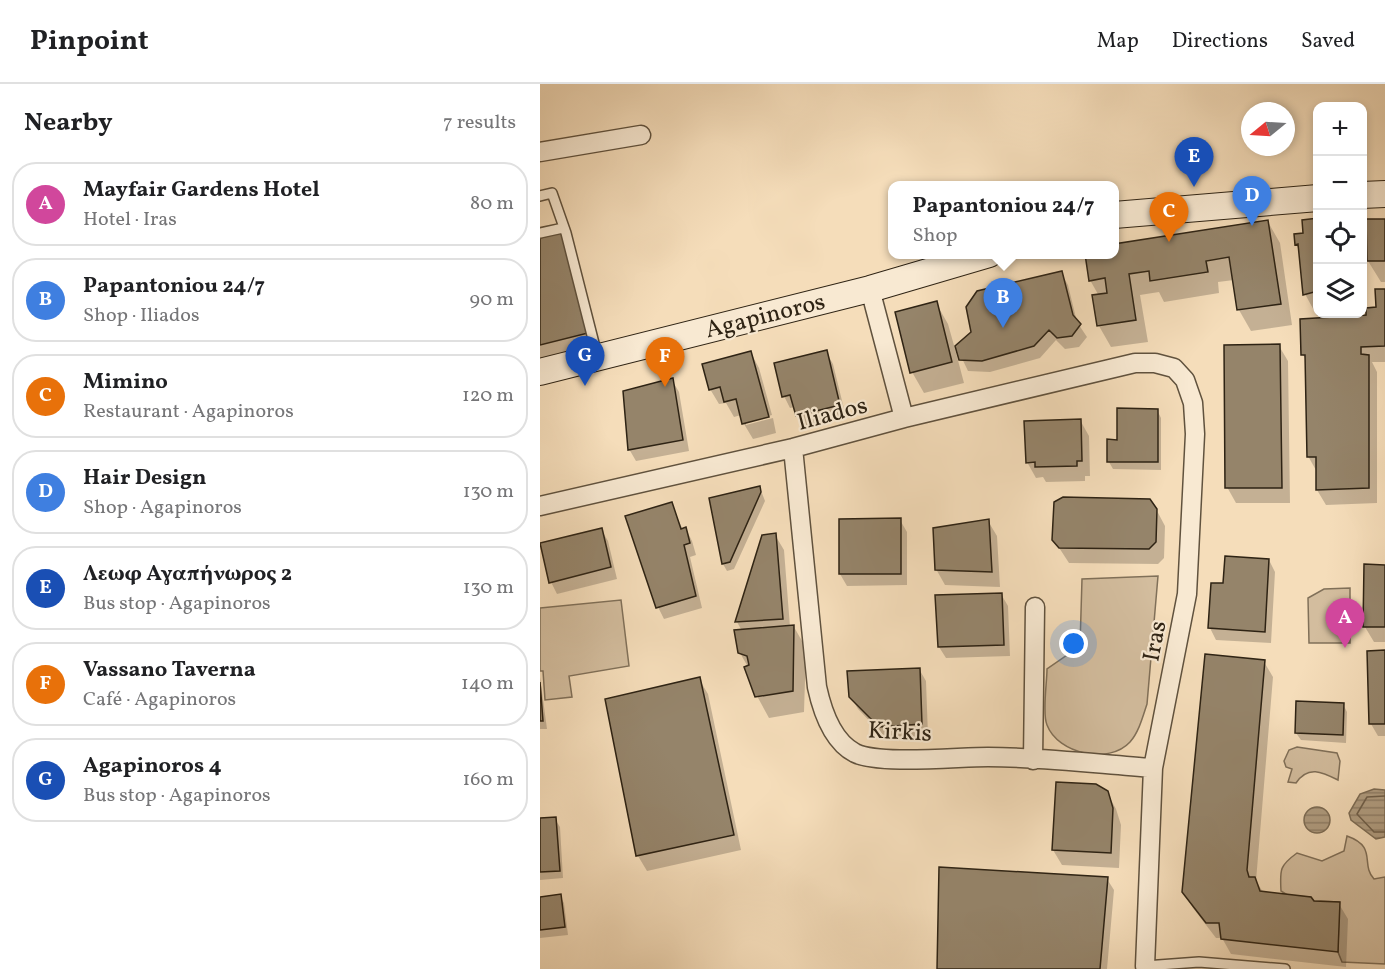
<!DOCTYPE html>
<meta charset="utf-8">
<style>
body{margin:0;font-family:Vollkorn,serif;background:#f2f2f2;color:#202124}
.controls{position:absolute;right:18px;top:18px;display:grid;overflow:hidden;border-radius:12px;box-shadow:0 3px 9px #0003}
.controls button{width:54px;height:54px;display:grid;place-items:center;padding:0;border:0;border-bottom:2px solid #e0e0e0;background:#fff;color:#202124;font:30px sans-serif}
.compass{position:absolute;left:701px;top:18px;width:54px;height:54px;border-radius:50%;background:#fff;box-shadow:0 3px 9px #0003;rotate:252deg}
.you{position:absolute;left:534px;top:560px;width:21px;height:21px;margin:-15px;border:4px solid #fff;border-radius:50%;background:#1a73e8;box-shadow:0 0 0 9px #1a73e833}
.badge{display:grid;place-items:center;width:39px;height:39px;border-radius:50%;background:#0b8043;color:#fff;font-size:20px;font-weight:700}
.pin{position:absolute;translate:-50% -50px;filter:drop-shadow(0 2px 3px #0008)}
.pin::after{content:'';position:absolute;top:32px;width:21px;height:18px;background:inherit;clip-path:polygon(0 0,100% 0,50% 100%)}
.popup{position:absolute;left:348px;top:97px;width:231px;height:78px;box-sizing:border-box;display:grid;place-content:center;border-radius:12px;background:#fff;filter:drop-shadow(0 2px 4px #0005);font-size:20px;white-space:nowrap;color:#757577}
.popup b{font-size:22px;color:#202124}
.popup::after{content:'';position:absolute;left:50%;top:100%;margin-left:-12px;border:12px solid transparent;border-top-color:#fff}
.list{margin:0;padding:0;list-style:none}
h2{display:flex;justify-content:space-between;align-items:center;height:78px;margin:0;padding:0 24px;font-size:26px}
h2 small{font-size:20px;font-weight:400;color:#757577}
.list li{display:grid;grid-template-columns:39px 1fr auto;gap:18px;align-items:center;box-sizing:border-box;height:84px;margin:0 12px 12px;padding:0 12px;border:2px solid #e0e0e0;border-radius:24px}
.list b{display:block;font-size:22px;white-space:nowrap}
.list p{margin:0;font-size:20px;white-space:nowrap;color:#757577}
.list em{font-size:20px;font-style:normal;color:#757577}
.icon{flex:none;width:33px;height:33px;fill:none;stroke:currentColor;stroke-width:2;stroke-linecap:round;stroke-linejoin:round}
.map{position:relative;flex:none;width:845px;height:885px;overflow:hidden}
header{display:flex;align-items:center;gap:36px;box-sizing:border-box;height:84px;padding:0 30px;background:#fff;border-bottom:2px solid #e0e0e0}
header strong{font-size:28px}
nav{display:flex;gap:33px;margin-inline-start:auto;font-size:21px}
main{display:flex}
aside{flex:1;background:#fff}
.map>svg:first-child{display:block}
.green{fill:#d3bd9e;stroke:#807059;stroke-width:1.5}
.water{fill:url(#water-rules);stroke:#7d6d56;stroke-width:1.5}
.shadow{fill:#0003}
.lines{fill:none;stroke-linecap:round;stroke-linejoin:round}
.shore{stroke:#70604b;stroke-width:1.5}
.building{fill:#95846a;stroke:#2e2314;stroke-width:1.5}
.service-casing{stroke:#60523e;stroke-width:12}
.minor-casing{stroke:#60523e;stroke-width:21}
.secondary-casing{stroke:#2e2314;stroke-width:28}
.service{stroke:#f8e9d2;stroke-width:9}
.minor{stroke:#f8e9d2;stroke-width:18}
.secondary{stroke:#f8e9d2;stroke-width:26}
.labels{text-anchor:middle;stroke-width:4.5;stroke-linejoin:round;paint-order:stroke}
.street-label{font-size:24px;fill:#2e2314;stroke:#f8e9d2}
</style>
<header>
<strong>Pinpoint</strong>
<nav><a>Map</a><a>Directions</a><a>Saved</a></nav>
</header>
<main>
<aside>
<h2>Nearby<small>7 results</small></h2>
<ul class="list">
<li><span class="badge" style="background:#d1479c">A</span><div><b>Mayfair Gardens Hotel</b><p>Hotel · Iras</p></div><em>80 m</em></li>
<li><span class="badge" style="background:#3f7fe0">B</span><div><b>Papantoniou 24/7</b><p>Shop · Iliados</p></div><em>90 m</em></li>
<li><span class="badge" style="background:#e8710a">C</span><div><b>Mimino</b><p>Restaurant · Agapinoros</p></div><em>120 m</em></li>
<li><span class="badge" style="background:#3f7fe0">D</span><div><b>Hair Design</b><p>Shop · Agapinoros</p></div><em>130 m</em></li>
<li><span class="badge" style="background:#1a4fb4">E</span><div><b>Λεωφ Αγαπήνωρος 2</b><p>Bus stop · Agapinoros</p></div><em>130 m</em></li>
<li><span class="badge" style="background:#e8710a">F</span><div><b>Vassano Taverna</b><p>Café · Agapinoros</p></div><em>140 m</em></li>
<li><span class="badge" style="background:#1a4fb4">G</span><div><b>Agapinoros 4</b><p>Bus stop · Agapinoros</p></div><em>160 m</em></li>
</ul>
</aside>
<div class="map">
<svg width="845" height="885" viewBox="0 0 845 885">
<defs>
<pattern id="water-rules" width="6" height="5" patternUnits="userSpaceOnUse" patternTransform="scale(1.5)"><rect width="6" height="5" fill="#b19e82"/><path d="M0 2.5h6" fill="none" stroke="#908069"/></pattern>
</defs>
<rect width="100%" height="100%" fill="#f5ddba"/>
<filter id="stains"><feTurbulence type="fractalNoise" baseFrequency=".00333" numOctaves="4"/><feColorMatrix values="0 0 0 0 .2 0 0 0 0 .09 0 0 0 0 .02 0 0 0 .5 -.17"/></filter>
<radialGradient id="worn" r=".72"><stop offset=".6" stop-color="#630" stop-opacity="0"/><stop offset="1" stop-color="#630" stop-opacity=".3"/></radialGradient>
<path class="green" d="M 618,492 L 607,620 C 603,632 599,648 590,658 C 569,681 518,670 507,641 C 502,630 507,599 507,585 L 540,562 L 542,495 Z
M 810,504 L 810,559 L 769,559 L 768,514 L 784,505 Z
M 81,516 L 89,582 L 29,592 L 32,613 L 5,616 L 3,587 L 0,587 L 0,524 Z
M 757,663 L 797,669 L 800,677 L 798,696 C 782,688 768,681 756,699 L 748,698 L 752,685 L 746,683 L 744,677 L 749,666 Z
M 807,752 C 838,763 820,780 834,795 L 845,793 L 845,880 L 802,878 L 798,868 L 799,818 L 774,817 L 771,813 L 749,812 L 741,807 C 740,786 739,782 757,769 L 782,777 L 804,767 Z"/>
<path class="water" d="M 834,705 L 845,706 L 845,753 L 836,755 L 811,736 L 809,729 L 820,710 Z
M764 736a13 13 0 1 1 26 0a13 13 0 1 1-26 0Z"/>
<path class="shadow" d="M 778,136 L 778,230 L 785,230 L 777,232 L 765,210 L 760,168 L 756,160 Z
M 845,137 L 845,198 L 841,198 L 828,177 Z
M 728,138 L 740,159 L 752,241 L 711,247 L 699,226 L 694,196 L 678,198 L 679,209 L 624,218 L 619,208 L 600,211 L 608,258 L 571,263 L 559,242 L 559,212 L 550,196 L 574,170 L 574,161 Z
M 0,156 L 53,261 L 0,274 Z
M 521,189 L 528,201 L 537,238 L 547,253 L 539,263 L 525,265 L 516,256 L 500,274 L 450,288 L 428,287 L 417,264 L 415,265 L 424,299 L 384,309 L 372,288 L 396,219 L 408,240 L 415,265 L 433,248 Z
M 845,206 L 845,278 L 832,278 L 837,288 L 837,419 L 786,421 L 777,406 L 777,388 L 768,372 L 767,277 L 763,271 L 838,224 Z
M 739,262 L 748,277 L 750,419 L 696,419 L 687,403 Z
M 286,268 L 293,280 L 306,333 L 264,343 L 255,323 L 250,324 L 244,312 Z
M 211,269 L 219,284 L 232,331 L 206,338 L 206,341 L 233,334 L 236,349 L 213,355 L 204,340 L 201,331 L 194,333 L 186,319 L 179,320 L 170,305 Z
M 132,296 L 139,308 L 149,367 L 96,377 L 89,365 Z
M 617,326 L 621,334 L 621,386 L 573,385 L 569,378 L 578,357 Z
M 540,336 L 549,352 L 550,392 L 545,392 L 545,397 L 506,398 L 503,393 L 496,394 L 487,378 Z
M 220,404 L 225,417 L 194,485 L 187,487 L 183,480 Z
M 131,420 L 143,446 L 146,445 L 152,457 L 156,471 L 150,473 L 162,524 L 124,535 L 118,523 Z
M 616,425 L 625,442 L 624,474 L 618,480 L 529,479 L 514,456 Z
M 360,436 L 367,448 L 367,501 L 307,502 L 300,490 Z
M 448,437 L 457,452 L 460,503 L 405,501 L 396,485 Z
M 61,445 L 68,457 L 77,495 L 17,510 L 11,498 Z
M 235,451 L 244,466 L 250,543 L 254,543 L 266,564 L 264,628 L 229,634 L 217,612 L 208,583 L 200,569 L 202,547 L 197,538 L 224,452 Z
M 729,476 L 735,488 L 731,559 L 676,556 L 670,544 L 684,501 Z
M 845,482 L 845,558 L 834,558 L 825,543 Z
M 461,510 L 468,522 L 470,572 L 406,574 L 399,563 Z
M 829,568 L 845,568 L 845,652 L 838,652 L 831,640 Z
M 724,578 L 733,593 L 716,797 L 723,808 L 773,818 L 799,820 L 808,835 L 806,883 L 691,870 L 682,854 L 676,854 L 653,824 L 643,808 Z
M 379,585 L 386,597 L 388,652 L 347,655 L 318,625 L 311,613 Z
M 0,593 L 7,645 L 0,645 Z
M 159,595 L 168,610 L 201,766 L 107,787 L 98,772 Z
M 803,620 L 807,628 L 806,659 L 761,656 L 756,649 Z
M 567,709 L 576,725 L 581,741 L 579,784 L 522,781 L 513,766 Z
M 15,735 L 20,743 L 23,794 L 0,796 L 0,736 Z
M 567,795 L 574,806 L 567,885 L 398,885 Z
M 20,812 L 24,819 L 28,851 L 0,854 L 0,814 Z"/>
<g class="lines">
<path class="shore" d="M 845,712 L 827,713 L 817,730 L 834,748 L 845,748"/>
</g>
<path class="building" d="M 778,134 L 778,207 L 763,211 L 758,160 L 755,161 L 754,150 L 763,149 L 762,136 Z
M 826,135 L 845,135 L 845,177 L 827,177 Z
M 728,136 L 741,220 L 697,226 L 689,173 L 666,177 L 668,188 L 610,197 L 609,187 L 589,190 L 596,236 L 557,242 L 552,211 L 567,209 L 565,194 L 549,197 L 545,170 L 574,170 L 574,160 Z
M 23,148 L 48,249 L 0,261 L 0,154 Z
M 522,187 L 533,231 L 541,240 L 532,252 L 517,254 L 509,246 L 494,262 L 442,277 L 419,276 L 415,262 L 431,248 L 426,223 L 437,207 Z
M 835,205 L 845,205 L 845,262 L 821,263 L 821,270 L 829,271 L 829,404 L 776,406 L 776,373 L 767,373 L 765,271 L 761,271 L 760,235 L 826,231 L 826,224 L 836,223 Z
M 397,217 L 412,278 L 370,289 L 355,228 Z
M 740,260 L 742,404 L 685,404 L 684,261 Z
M 287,266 L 300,321 L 256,332 L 250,311 L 242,313 L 234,279 Z
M 211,267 L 229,333 L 202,340 L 196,315 L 184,318 L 180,303 L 169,306 L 162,280 Z
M 133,294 L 143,356 L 88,366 L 83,307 Z
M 577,324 L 618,325 L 618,378 L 567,378 L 567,355 L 577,356 Z
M 541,335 L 542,377 L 537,377 L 537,382 L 495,383 L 495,378 L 486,379 L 484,337 Z
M 220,402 L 221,408 L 190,478 L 182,480 L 169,414 Z
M 523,413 L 610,415 L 617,425 L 616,458 L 609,465 L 519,464 L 512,456 L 514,418 Z
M 132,418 L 141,445 L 146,443 L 150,459 L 144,461 L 156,512 L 116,524 L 85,432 Z
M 361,434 L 361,490 L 299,490 L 299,435 Z
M 449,435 L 452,488 L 395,486 L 393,444 Z
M 62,444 L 71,483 L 9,499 L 0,459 Z
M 236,449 L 243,535 L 195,538 L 222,451 Z
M 685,472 L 729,475 L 725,548 L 668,544 L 671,499 L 683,499 Z
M 824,480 L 845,481 L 845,543 L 823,543 Z
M 462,509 L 464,561 L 398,563 L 395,511 Z
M 254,541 L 253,607 L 215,613 L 204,583 L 209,581 L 207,572 L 198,569 L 194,546 Z
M 845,566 L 845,640 L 829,640 L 827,567 Z
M 665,570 L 725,576 L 707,786 L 709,793 L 715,793 L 720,807 L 771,813 L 774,817 L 800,818 L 798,868 L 681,855 L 679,839 L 666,839 L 642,808 Z
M 380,584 L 382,640 L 339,643 L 309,613 L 307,587 Z
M 160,593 L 194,751 L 96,772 L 65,615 Z
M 0,598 L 3,637 L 0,637 Z
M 756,617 L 804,619 L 803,651 L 755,649 Z
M 516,698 L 556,700 L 568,707 L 573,724 L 571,769 L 512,766 Z
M 16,733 L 20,787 L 0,788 L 0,734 Z
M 399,783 L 568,793 L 560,885 L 397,885 Z
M 21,810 L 25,843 L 0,846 L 0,813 Z"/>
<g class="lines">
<defs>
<path id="service" d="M 0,112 L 12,109 L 26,149 L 57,271
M 0,149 L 23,144
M 605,882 L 659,878 L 745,885"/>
<path id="minor" d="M 0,68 L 101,51
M 330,205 L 364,334
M 253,364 L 277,603 C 282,626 292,657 315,669 C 340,681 417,673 448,673 C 503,673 558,680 613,684
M 0,422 L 253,364 L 364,334 L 595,279 L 615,279 L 634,284 L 645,296 L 653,319 L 655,350 L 647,510 L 613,684 L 605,882
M 493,676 L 495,523"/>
<path id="secondary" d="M 822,111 L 845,110
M 574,131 L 778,114
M 0,288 L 330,205 L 449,170"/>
</defs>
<use href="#service" class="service-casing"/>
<use href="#minor" class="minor-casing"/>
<use href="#secondary" class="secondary-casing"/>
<use href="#service" class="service"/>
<use href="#minor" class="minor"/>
<use href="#secondary" class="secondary"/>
</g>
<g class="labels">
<g class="street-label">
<text transform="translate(225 231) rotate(-14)" y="8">Agapinoros</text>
<text transform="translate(292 329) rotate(-15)" y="8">Iliados</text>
<text transform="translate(614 557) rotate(-79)" y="8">Iras</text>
<text transform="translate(360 647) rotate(3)" y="8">Kirkis</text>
</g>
</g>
<rect width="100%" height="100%" filter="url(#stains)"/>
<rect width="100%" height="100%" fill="url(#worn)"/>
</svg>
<div class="controls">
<button>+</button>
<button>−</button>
<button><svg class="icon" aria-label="locate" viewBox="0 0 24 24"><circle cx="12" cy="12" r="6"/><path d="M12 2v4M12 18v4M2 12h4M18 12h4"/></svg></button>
<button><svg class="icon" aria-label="layers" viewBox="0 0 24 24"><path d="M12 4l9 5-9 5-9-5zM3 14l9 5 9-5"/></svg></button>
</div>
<svg class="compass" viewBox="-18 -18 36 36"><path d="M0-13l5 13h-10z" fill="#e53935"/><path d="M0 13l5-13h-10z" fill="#757577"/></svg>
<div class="you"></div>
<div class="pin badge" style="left:805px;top:564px;background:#d1479c">A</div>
<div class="pin badge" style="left:463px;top:244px;background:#3f7fe0">B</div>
<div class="popup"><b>Papantoniou 24/7</b>Shop</div>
<div class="pin badge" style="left:629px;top:158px;background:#e8710a">C</div>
<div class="pin badge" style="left:712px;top:142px;background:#3f7fe0">D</div>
<div class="pin badge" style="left:654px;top:103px;background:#1a4fb4">E</div>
<div class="pin badge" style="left:125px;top:303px;background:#e8710a">F</div>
<div class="pin badge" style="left:45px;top:302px;background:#1a4fb4">G</div>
</div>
</main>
